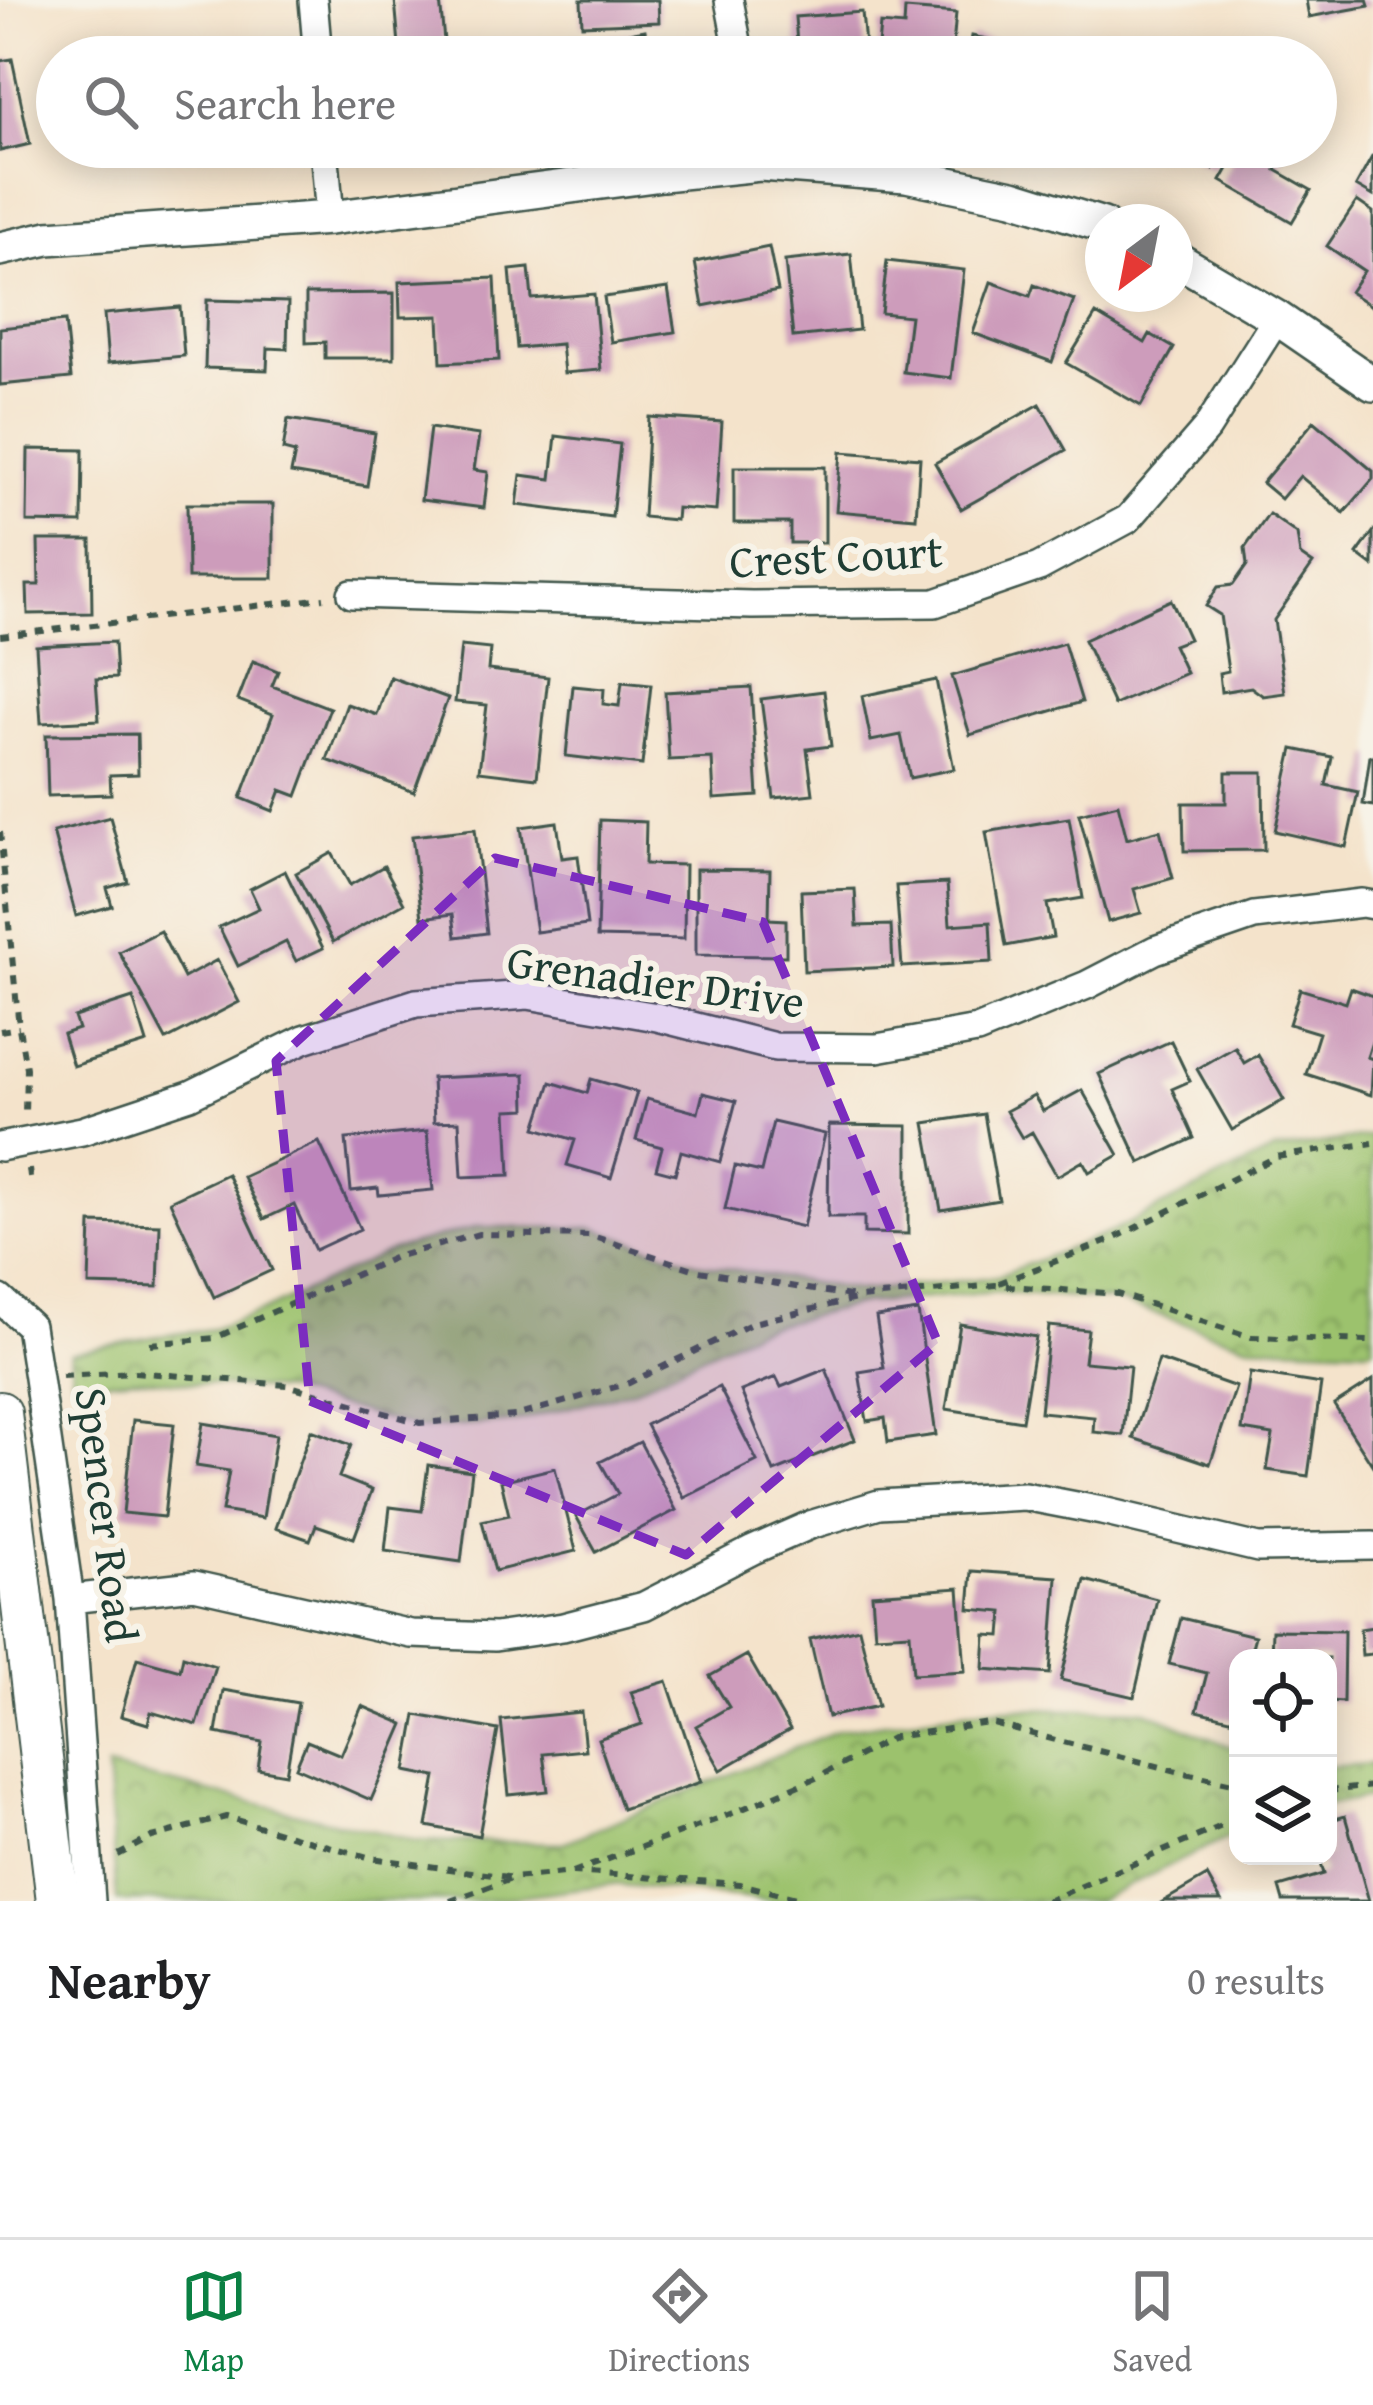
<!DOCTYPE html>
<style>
body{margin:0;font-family:"Gentium Book Plus",serif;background:#f2f2f2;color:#202124}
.controls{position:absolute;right:36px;bottom:36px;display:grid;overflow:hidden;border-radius:24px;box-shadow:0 6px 30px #0003}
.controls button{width:108px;height:108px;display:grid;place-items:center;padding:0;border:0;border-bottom:3px solid #e0e0e0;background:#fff;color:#202124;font:60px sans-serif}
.compass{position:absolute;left:1085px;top:204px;width:108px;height:108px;border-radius:50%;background:#fff;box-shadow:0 6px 30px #0003;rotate:212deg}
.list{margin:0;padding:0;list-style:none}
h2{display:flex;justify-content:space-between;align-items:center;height:156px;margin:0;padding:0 48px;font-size:51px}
h2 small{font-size:39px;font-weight:400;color:#757577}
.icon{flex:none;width:66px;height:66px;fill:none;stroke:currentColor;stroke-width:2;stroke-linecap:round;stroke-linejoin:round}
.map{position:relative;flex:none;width:1373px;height:1901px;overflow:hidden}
.search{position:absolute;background:#fff;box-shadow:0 6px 30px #0003;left:36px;right:36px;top:36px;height:132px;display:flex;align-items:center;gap:30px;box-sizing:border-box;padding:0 42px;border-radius:66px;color:#757577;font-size:45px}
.sheet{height:336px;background:#fff}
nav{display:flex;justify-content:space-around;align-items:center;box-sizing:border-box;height:168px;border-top:3px solid #e0e0e0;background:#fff;font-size:33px;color:#757577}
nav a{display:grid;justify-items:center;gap:6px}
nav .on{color:#0b8043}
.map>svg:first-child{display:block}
.park{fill:url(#park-crowns);stroke:#5e8050;stroke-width:3}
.building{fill:#cd9cbb}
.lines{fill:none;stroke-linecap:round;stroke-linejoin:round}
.minor-casing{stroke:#3f564b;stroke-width:32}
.tertiary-casing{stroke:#3f564b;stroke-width:38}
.primary-casing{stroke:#3f564b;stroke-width:46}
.path{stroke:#3f564b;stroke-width:6;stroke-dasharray:9 9;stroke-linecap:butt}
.minor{stroke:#fff;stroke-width:27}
.tertiary{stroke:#fff;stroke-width:33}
.primary{stroke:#fff;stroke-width:42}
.marked{fill:#7b2cbf;fill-opacity:0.2;stroke:#7b2cbf;stroke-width:9;stroke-dasharray:24 15;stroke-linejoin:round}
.labels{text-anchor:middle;stroke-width:12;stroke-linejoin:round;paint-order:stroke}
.street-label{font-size:45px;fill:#1f3d34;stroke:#f7f3e8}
</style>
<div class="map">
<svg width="1373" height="1901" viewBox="0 0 1373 1901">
<defs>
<pattern id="park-crowns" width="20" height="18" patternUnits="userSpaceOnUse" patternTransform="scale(3)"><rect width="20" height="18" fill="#9cc26d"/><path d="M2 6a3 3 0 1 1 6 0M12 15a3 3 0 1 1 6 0" fill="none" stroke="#7f9f5a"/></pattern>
</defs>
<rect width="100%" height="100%" fill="#f7f3e8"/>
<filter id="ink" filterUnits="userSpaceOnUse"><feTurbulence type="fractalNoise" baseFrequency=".00833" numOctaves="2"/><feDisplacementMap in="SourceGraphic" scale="24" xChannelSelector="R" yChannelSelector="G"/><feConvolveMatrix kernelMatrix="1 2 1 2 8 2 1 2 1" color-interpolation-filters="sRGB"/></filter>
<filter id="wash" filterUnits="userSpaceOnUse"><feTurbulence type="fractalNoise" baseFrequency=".004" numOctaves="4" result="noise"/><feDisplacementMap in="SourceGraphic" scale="48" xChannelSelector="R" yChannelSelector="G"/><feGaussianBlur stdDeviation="2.7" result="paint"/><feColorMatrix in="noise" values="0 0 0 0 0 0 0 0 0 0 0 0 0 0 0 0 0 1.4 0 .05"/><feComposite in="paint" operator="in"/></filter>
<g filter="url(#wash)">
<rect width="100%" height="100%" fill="#f4e3cb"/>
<path class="park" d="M 1373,1136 L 1373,1347 L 1369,1349 L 1249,1345 L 1117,1301 L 995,1292 L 861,1304 L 756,1329 L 632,1390 L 515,1422 L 420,1429 L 286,1391 L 136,1378 L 73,1383 L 70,1353 L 152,1337 L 213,1329 L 268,1309 L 392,1250 L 478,1227 L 594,1228 L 701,1264 L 861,1291 L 995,1277 L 1109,1233 L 1274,1151 Z
M 985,1708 L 1144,1710 L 1238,1750 L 1238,1832 L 1097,1901 L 777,1901 L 612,1884 L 481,1901 L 117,1901 L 107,1768 L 416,1841 L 563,1843 L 839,1730 Z
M 1373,1764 L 1373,1797 L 1328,1805 L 1328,1767 Z"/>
<g id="blocks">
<path class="building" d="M 395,0 L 440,0 L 444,41 L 399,45 Z
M 581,0 L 658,0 L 659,22 L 582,25 Z
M 1306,0 L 1367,0 L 1369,6 L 1309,17 Z
M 905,9 L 956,13 L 952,57 L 877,57 L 880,24 L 904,26 Z
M 862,12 L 866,57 L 798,57 L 795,17 Z
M 645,30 L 650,57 L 571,57 L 568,44 Z
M 972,36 L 1050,52 L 1049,57 L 968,57 Z
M 1118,39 L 1159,53 L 1157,57 L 1112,57 Z
M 12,59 L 30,144 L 0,151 L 0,61 Z
M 1172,147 L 1224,147 L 1213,169 Z
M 1240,147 L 1289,147 L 1276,170 L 1311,190 L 1292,222 L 1221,181 Z
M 1373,155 L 1373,196 L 1356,186 Z
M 1357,201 L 1373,212 L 1373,307 L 1350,292 L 1364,271 L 1327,246 Z
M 769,247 L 778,291 L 703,306 L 695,262 Z
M 851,254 L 859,330 L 793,337 L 785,261 Z
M 887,261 L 964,270 L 951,378 L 903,372 L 910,316 L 881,313 Z
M 529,268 L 532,299 L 594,294 L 601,370 L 564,373 L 561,344 L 517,348 L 510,270 Z
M 495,278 L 499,360 L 441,363 L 439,316 L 400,317 L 399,282 Z
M 991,282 L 1030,296 L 1034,285 L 1074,300 L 1052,362 L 973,333 Z
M 668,288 L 675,332 L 611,342 L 604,297 Z
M 394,293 L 394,358 L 325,358 L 325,342 L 306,343 L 306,294 Z
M 207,300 L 288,302 L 287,349 L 268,348 L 267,370 L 205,368 Z
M 180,307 L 184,356 L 108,363 L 104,314 Z
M 1096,314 L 1145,343 L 1150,334 L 1174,348 L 1141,406 L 1066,363 Z
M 65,321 L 71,378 L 0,385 L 0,328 Z
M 1040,404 L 1066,450 L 961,509 L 935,463 Z
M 649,417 L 722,422 L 716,511 L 677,508 L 676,520 L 643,517 Z
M 288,419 L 375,433 L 367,486 L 291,473 L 295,453 L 283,450 Z
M 1314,421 L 1373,471 L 1373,479 L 1344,513 L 1300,476 L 1281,499 L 1262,483 Z
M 430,428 L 479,435 L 474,470 L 488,472 L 484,508 L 421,500 Z
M 556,436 L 620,444 L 612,517 L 517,505 L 521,475 L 551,479 Z
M 28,449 L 83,450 L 82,523 L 27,522 Z
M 841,452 L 920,458 L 916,518 L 836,511 Z
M 734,467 L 825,467 L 825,543 L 790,543 L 790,523 L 734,523 Z
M 187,504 L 273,504 L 273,578 L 188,578 Z
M 1269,514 L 1297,534 L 1300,555 L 1313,564 L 1274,620 L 1285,693 L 1263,696 L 1251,687 L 1221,692 L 1219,673 L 1228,671 L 1220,615 L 1206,606 L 1218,587 L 1233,585 L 1247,565 L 1245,548 Z
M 1373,532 L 1373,566 L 1357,554 Z
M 38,540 L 91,540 L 92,613 L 28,614 L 27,585 L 39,585 Z
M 1171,600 L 1189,639 L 1173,645 L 1186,673 L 1114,705 L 1084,640 Z
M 114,642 L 116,678 L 96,679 L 99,720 L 41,723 L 36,646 Z
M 1064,643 L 1082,702 L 970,735 L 952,676 Z
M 461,646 L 490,649 L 488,670 L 548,677 L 537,778 L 479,771 L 487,705 L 455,702 Z
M 253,661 L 278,671 L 272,686 L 330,708 L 297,796 L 281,790 L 273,811 L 241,798 L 273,714 L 238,700 Z
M 390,677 L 448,698 L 414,792 L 327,760 L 347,704 L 377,715 Z
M 936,680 L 954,769 L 910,778 L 901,735 L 871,741 L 862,696 Z
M 622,682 L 651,685 L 642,765 L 566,756 L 573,686 L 604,689 L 603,704 L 619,706 Z
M 751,687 L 758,796 L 714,799 L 712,758 L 669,760 L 665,692 Z
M 824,691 L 831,746 L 807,749 L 813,794 L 774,798 L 761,699 Z
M 137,734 L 138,774 L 110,775 L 111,794 L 48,796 L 46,735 Z
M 1293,749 L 1332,757 L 1326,785 L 1358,792 L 1346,847 L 1275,831 Z
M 1370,756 L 1373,756 L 1373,806 L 1363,804 Z
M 1226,772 L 1263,772 L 1264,850 L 1184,851 L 1183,803 L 1226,803 Z
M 1118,804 L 1127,839 L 1160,830 L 1173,878 L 1134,889 L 1141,913 L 1108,922 L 1079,814 Z
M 110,817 L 128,882 L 107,888 L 112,906 L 76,916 L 53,832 Z
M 1069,818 L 1083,898 L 1047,904 L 1053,937 L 1006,946 L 986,832 Z
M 600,820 L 646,822 L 645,864 L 685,865 L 684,939 L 597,937 Z
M 557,822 L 562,858 L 578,856 L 587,925 L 536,932 L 521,827 Z
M 475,829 L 487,933 L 456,937 L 453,914 L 422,918 L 412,836 Z
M 332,853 L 350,885 L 384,866 L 404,903 L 333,942 L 296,873 Z
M 696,869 L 770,870 L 769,919 L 786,920 L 786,956 L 696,955 Z
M 285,871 L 323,948 L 296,961 L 286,942 L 238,966 L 219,927 L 259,908 L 250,889 Z
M 947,883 L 950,925 L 990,922 L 992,962 L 902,967 L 896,886 Z
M 855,889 L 857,926 L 891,925 L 893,967 L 804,971 L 801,891 Z
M 160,931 L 184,978 L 217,960 L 239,1002 L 166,1040 L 119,952 Z
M 1351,988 L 1373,996 L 1373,1039 L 1367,1057 L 1373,1059 L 1371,1095 L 1306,1074 L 1319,1033 L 1289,1024 L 1300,989 L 1346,1003 Z
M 133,998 L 147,1043 L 73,1066 L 63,1034 L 78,1029 L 74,1017 Z
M 1171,1041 L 1190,1081 L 1172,1089 L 1194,1138 L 1140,1163 L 1099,1074 Z
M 1235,1047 L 1244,1063 L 1258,1055 L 1284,1100 L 1232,1130 L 1197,1069 Z
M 525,1074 L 526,1109 L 507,1110 L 510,1175 L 462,1177 L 459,1121 L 434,1122 L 432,1078 Z
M 591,1079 L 637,1092 L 611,1178 L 567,1165 L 575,1140 L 536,1128 L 551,1082 L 587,1093 Z
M 1082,1090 L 1119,1155 L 1089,1172 L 1083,1161 L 1057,1176 L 1032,1132 L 1022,1138 L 1006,1111 L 1034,1096 L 1043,1111 Z
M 703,1093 L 736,1101 L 720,1162 L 681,1151 L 675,1174 L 656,1169 L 662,1147 L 636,1140 L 647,1099 L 698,1113 Z
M 984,1114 L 999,1200 L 941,1210 L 925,1123 Z
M 773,1122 L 825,1134 L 803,1227 L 725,1209 L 735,1166 L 761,1172 Z
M 829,1125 L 908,1126 L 908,1234 L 864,1233 L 864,1217 L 828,1217 Z
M 427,1131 L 433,1190 L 379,1195 L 378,1188 L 351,1191 L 346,1139 Z
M 319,1142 L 360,1229 L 315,1250 L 294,1205 L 264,1219 L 243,1177 Z
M 227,1174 L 272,1270 L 214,1297 L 170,1201 Z
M 91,1223 L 160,1225 L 158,1287 L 89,1285 Z
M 918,1311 L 936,1435 L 888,1442 L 885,1418 L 867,1421 L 859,1372 L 884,1368 L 876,1317 Z
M 960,1324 L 1036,1337 L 1022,1421 L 946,1409 Z
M 1049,1326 L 1088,1330 L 1084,1362 L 1130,1366 L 1123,1435 L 1093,1432 L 1094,1417 L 1040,1412 Z
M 1159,1360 L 1236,1387 L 1210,1464 L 1133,1438 Z
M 826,1369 L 855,1440 L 774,1472 L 741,1391 L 776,1377 L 781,1387 Z
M 1250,1373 L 1321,1384 L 1308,1476 L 1267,1470 L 1273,1435 L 1242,1430 Z
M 1373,1380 L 1373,1466 L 1334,1405 Z
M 719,1387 L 757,1461 L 684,1498 L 646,1425 Z
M 133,1420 L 174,1424 L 164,1517 L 123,1513 Z
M 203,1423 L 276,1435 L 263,1518 L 222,1511 L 229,1471 L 196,1466 Z
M 311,1430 L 351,1445 L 339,1477 L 372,1490 L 354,1538 L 316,1525 L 310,1540 L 276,1528 Z
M 640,1442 L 676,1510 L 596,1552 L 576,1516 L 618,1494 L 600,1462 Z
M 428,1465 L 472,1471 L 461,1562 L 385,1551 L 390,1507 L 422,1511 Z
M 555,1468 L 576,1551 L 495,1571 L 482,1521 L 509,1515 L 501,1481 Z
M 972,1571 L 1057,1577 L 1050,1674 L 984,1669 L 986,1635 L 1001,1636 L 1003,1612 L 969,1609 Z
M 1085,1580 L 1157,1599 L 1134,1697 L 1061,1680 Z
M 959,1588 L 965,1671 L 913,1674 L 910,1633 L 875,1635 L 872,1594 Z
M 1181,1618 L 1255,1636 L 1249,1658 L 1238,1658 L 1238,1705 L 1234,1720 L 1197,1711 L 1207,1673 L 1169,1664 Z
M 1373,1627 L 1373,1654 L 1362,1655 L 1360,1629 Z
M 859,1628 L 878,1706 L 828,1717 L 810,1639 Z
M 1272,1630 L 1344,1631 L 1343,1702 L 1328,1701 L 1328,1658 L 1271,1658 Z
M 747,1655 L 790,1730 L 721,1770 L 696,1726 L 729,1707 L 710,1676 Z
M 183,1656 L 215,1666 L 197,1725 L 151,1712 L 148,1724 L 121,1716 L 137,1658 L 180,1670 Z
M 667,1681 L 701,1782 L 622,1809 L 598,1739 L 642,1724 L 631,1692 Z
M 223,1690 L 298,1703 L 286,1774 L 258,1769 L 262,1742 L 216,1733 Z
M 362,1706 L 404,1724 L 371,1800 L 296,1767 L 307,1741 L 341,1755 Z
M 581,1712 L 585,1750 L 543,1754 L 548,1791 L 509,1795 L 501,1720 Z
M 416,1715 L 498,1730 L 479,1836 L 427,1826 L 436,1777 L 406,1771 Z
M 1345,1816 L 1369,1901 L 1283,1901 L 1279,1887 L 1324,1874 L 1319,1856 L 1328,1856 L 1328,1821 Z
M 1207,1876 L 1221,1901 L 1164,1901 Z"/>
</g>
</g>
<g filter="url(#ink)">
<use href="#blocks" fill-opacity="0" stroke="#3f564b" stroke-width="3"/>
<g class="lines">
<defs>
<path id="minor" d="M 313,0 L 318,57
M 729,0 L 740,57
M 324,147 L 330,218
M 352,594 L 752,605 L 935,603 L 1039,567 L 1128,519 L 1207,428 L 1277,318
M 0,1147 L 82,1131 L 190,1095 L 304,1039 L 416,1003 L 528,995 L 657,1017 L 775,1047 L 877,1048 L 977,1030 L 1087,985 L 1155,950 L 1254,916 L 1362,903 L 1373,905
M 0,1299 L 30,1326 L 38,1378 L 70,1599 L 91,1901
M 70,1599 L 194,1585 L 411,1634 L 495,1637 L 563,1627 L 644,1606 L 753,1550 L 810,1525 L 879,1504 L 1024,1496 L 1102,1511 L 1258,1548 L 1373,1546"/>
<path id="tertiary" d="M 0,249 L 48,238 L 330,218 L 662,174 L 760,164 L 906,175 L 1013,197 L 1103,225
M 1175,258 L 1277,318 L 1373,384"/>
<path id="primary" d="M 0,1413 L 58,1901"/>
</defs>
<use href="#minor" class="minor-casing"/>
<use href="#tertiary" class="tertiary-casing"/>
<use href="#primary" class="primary-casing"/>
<path class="path" d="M 0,636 L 324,598
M 0,832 L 19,1028 L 26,1068 L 25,1114
M 0,1031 L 19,1028
M 29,1169 L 31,1186
M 999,1283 L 1111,1240 L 1276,1157 L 1373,1143
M 150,1344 L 215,1338 L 395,1257 L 479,1234 L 592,1236 L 699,1271 L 856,1297
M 62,1376 L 135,1372 L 287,1385 L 420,1423 L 515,1416 L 629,1383 L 753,1323 L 860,1298 L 995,1285 L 1118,1294 L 1251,1337 L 1368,1341 L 1373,1339
M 1328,1791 L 1373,1786
M 118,1855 L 152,1837 L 226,1817 L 371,1858 L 514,1878
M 573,1872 L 723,1817 L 816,1778 L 894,1737 L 989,1723 L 1185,1773 L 1238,1784
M 450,1901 L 514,1878 L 573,1872 L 740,1884 L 808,1901
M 1047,1901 L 1238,1819"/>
<use href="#minor" class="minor"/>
<use href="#tertiary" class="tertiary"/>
<use href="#primary" class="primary"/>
</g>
</g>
<path class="marked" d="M 495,858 L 763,922 L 938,1343 L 686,1555 L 310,1401 L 276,1061 Z"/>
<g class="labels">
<g class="street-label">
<text transform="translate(836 556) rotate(-3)" y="16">Crest Court</text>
<text transform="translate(656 981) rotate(8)" y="16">Grenadier Drive</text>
<text transform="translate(107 1515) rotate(83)" y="16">Spencer Road</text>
</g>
</g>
</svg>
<div class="controls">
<button><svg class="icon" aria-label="locate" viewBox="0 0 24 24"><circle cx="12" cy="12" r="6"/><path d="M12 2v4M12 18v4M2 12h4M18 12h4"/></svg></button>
<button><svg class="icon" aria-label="layers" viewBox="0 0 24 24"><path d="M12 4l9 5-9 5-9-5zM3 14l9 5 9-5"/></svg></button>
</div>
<svg class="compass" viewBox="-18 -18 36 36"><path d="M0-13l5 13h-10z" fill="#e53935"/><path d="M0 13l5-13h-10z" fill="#757577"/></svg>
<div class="search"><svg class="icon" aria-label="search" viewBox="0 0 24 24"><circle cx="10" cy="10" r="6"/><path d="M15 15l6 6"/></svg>Search here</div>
</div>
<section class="sheet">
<h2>Nearby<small>0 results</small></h2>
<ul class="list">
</ul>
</section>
<nav>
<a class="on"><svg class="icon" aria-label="map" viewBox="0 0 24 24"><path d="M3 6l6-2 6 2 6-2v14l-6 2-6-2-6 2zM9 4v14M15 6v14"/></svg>Map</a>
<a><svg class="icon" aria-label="directions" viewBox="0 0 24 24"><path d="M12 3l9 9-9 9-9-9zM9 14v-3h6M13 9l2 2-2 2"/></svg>Directions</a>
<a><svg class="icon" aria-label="saved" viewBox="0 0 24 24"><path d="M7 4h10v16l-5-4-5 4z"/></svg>Saved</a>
</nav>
